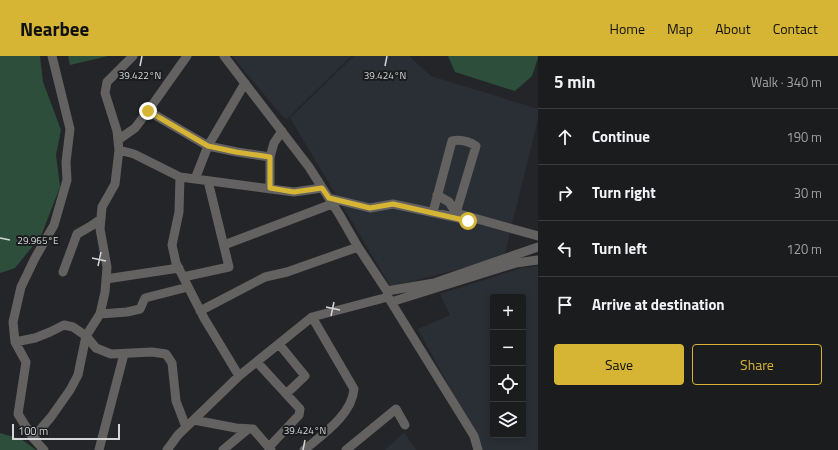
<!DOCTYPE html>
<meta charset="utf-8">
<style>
body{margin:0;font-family:"Titillium Web",sans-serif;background:#242527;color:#f1f3f6}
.controls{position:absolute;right:12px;bottom:12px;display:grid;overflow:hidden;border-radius:4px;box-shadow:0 2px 10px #0003}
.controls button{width:36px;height:36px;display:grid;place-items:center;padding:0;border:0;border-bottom:1px solid #393a3c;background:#1b1c1e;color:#f1f3f6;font:20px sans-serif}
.scale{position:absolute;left:12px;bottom:10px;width:108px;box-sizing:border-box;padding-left:4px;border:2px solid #d4d6d7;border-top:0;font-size:11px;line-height:14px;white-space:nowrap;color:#d4d6d7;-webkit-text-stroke:3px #1a1c1e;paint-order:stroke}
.stop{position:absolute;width:12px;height:12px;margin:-9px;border:3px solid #d6b534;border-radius:50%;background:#fff}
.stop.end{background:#d6b534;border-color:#fff;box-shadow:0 1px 4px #0008}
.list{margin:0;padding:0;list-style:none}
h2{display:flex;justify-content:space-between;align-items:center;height:52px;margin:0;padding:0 16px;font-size:17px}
h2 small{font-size:13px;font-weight:400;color:#a0a1a4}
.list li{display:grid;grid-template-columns:26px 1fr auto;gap:12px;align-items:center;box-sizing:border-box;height:56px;padding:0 16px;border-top:1px solid #393a3c}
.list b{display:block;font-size:15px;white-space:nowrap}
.list em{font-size:13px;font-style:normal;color:#a0a1a4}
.actions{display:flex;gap:8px;padding:12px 16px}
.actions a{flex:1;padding:9px 0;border:1px solid #d6b534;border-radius:4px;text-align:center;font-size:14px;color:#d6b534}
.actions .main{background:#d6b534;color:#111}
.icon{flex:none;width:22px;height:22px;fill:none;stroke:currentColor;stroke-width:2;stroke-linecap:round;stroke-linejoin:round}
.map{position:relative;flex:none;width:538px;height:394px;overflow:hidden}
header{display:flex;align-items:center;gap:24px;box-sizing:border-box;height:56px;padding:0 20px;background:#d6b534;color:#111}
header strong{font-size:19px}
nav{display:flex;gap:22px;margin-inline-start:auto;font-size:14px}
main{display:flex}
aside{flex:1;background:#1b1c1e}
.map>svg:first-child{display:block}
.built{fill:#2a2f36;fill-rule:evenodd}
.green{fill:#2e4e3c}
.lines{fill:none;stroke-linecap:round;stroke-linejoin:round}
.minor{stroke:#646261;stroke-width:9}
.route{stroke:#d6b534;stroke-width:5}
.ticks{fill:none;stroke:#d4d6d7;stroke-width:1.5}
.ticks-label{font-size:10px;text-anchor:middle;fill:#d4d6d7;stroke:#1a1c1e;stroke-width:4;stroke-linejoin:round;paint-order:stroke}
</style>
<header>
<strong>Nearbee</strong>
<nav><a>Home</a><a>Map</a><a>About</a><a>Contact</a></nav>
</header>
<main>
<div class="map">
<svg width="538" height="394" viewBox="0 0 538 394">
<rect width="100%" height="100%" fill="#242528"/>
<path class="built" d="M 232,0 L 351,0 L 287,63 L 282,60 Z
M 354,0 L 409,0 L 431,20 L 538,53 L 538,63 L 504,201 L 391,231 L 290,62 Z
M 538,210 L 538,394 L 481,394 L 444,321 L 418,273 L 450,259 L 440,238 L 521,212 ZM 493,241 L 523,241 L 523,379 L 493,379 Z
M 404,376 L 416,394 L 385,394 Z"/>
<path class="green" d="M 0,0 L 40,0 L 43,26 L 61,74 L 56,99 L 60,131 L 41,180 L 15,212 L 0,217 Z
M 68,0 L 108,0 L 70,9 Z
M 448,0 L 538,0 L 538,2 L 532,20 L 515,35 L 455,16 Z
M 0,377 L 21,383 L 36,394 L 0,394 Z"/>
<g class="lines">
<path class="minor" d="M 224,0 L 309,111 L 339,158 L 358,191 L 387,235 L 388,241 L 474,380 L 478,394
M 148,55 L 208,90 L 237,96 L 270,101
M 118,84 L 135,72 L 148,55 L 187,0
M 119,94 L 134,98 L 180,121 L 294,136 L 322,132
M 180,121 L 179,156 L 172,189 L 176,207 L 204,262 L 239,320
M 195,123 L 208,90 L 245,27
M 270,133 L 270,101 L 274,87 L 282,75
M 437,139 L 449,146 L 456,157 L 455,160
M 329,142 L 370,152 L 393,148 L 463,163
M 433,156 L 452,85 C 461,83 468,85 476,90 L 456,157 L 538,180
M 224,189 L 332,148
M 63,216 L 77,178 L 91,170 L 101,163
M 183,221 L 229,211 L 208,125
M 106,223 L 179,212
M 387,235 L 434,227 L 538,191
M 391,246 L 516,207 L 538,204
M 200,255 L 265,221 L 287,216 L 358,191
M 100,258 L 127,256 L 140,253 L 145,242 L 188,231
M 15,286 L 35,282 L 50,276 L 64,269 L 73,271 L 86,280 L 96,292 L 111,298 L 152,296 L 166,298 L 172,307 L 176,345 L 186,371
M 279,288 L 305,320 L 286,338
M 257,306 L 300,353 L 299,359 L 269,391
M 194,364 L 236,372 L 253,373 L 271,394
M 33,382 L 51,361 L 70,334 L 78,319 L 86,280 L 100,258 L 105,236 L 107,211 L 100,173 L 102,151 L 115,128 L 119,94 L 117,75 L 105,37 L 107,26 L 133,0
M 44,394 L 33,382 L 18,358 L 26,306 L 15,286 L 13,266 L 21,231 L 35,202 L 54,169 L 67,124 L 66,106 L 70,73 L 52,0
M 99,394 L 124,298
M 167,394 L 178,379 L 239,320 L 312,261 L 388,241
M 223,394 L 248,373
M 304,394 C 322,379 352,359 354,333 L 312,261
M 346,394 L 396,353 L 405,369"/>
</g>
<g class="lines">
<path class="route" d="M 148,55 L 208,90 L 236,96 L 270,101 L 270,132 L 294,136 L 322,132 L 329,142 L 370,152 L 393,148 L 468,165"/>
</g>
<path class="ticks" d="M 140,10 L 142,0M 385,10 L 387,0M 0,182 L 10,184M 92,202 L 106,205M 98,210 L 101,196M 326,251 L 340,254M 331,260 L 334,246M 303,394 L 305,384"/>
<g class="ticks-label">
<text x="140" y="23">39.422°N</text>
<text x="385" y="23">39.424°N</text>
<text x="38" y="188">29.965°E</text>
<text x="305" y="378">39.424°N</text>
</g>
</svg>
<div class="controls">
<button>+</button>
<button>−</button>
<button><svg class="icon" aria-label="locate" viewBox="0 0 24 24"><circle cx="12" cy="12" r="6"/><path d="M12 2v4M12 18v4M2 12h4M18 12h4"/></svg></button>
<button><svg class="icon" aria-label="layers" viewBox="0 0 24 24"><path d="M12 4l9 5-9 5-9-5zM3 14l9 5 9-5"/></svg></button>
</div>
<div class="scale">100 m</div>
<div class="stop" style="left:468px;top:165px"></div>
<div class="stop end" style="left:148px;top:55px"></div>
</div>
<aside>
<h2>5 min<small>Walk · 340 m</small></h2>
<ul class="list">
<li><svg class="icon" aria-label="ahead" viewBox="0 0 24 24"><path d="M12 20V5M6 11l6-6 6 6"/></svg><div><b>Continue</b></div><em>190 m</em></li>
<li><svg class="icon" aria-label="right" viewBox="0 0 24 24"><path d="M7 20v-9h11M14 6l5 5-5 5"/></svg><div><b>Turn right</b></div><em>30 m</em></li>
<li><svg class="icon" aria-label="left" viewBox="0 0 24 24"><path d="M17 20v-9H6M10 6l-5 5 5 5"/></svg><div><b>Turn left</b></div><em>120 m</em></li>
<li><svg class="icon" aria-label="arrive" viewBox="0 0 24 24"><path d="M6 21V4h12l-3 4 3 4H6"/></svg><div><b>Arrive at destination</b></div></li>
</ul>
<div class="actions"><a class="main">Save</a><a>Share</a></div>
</aside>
</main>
